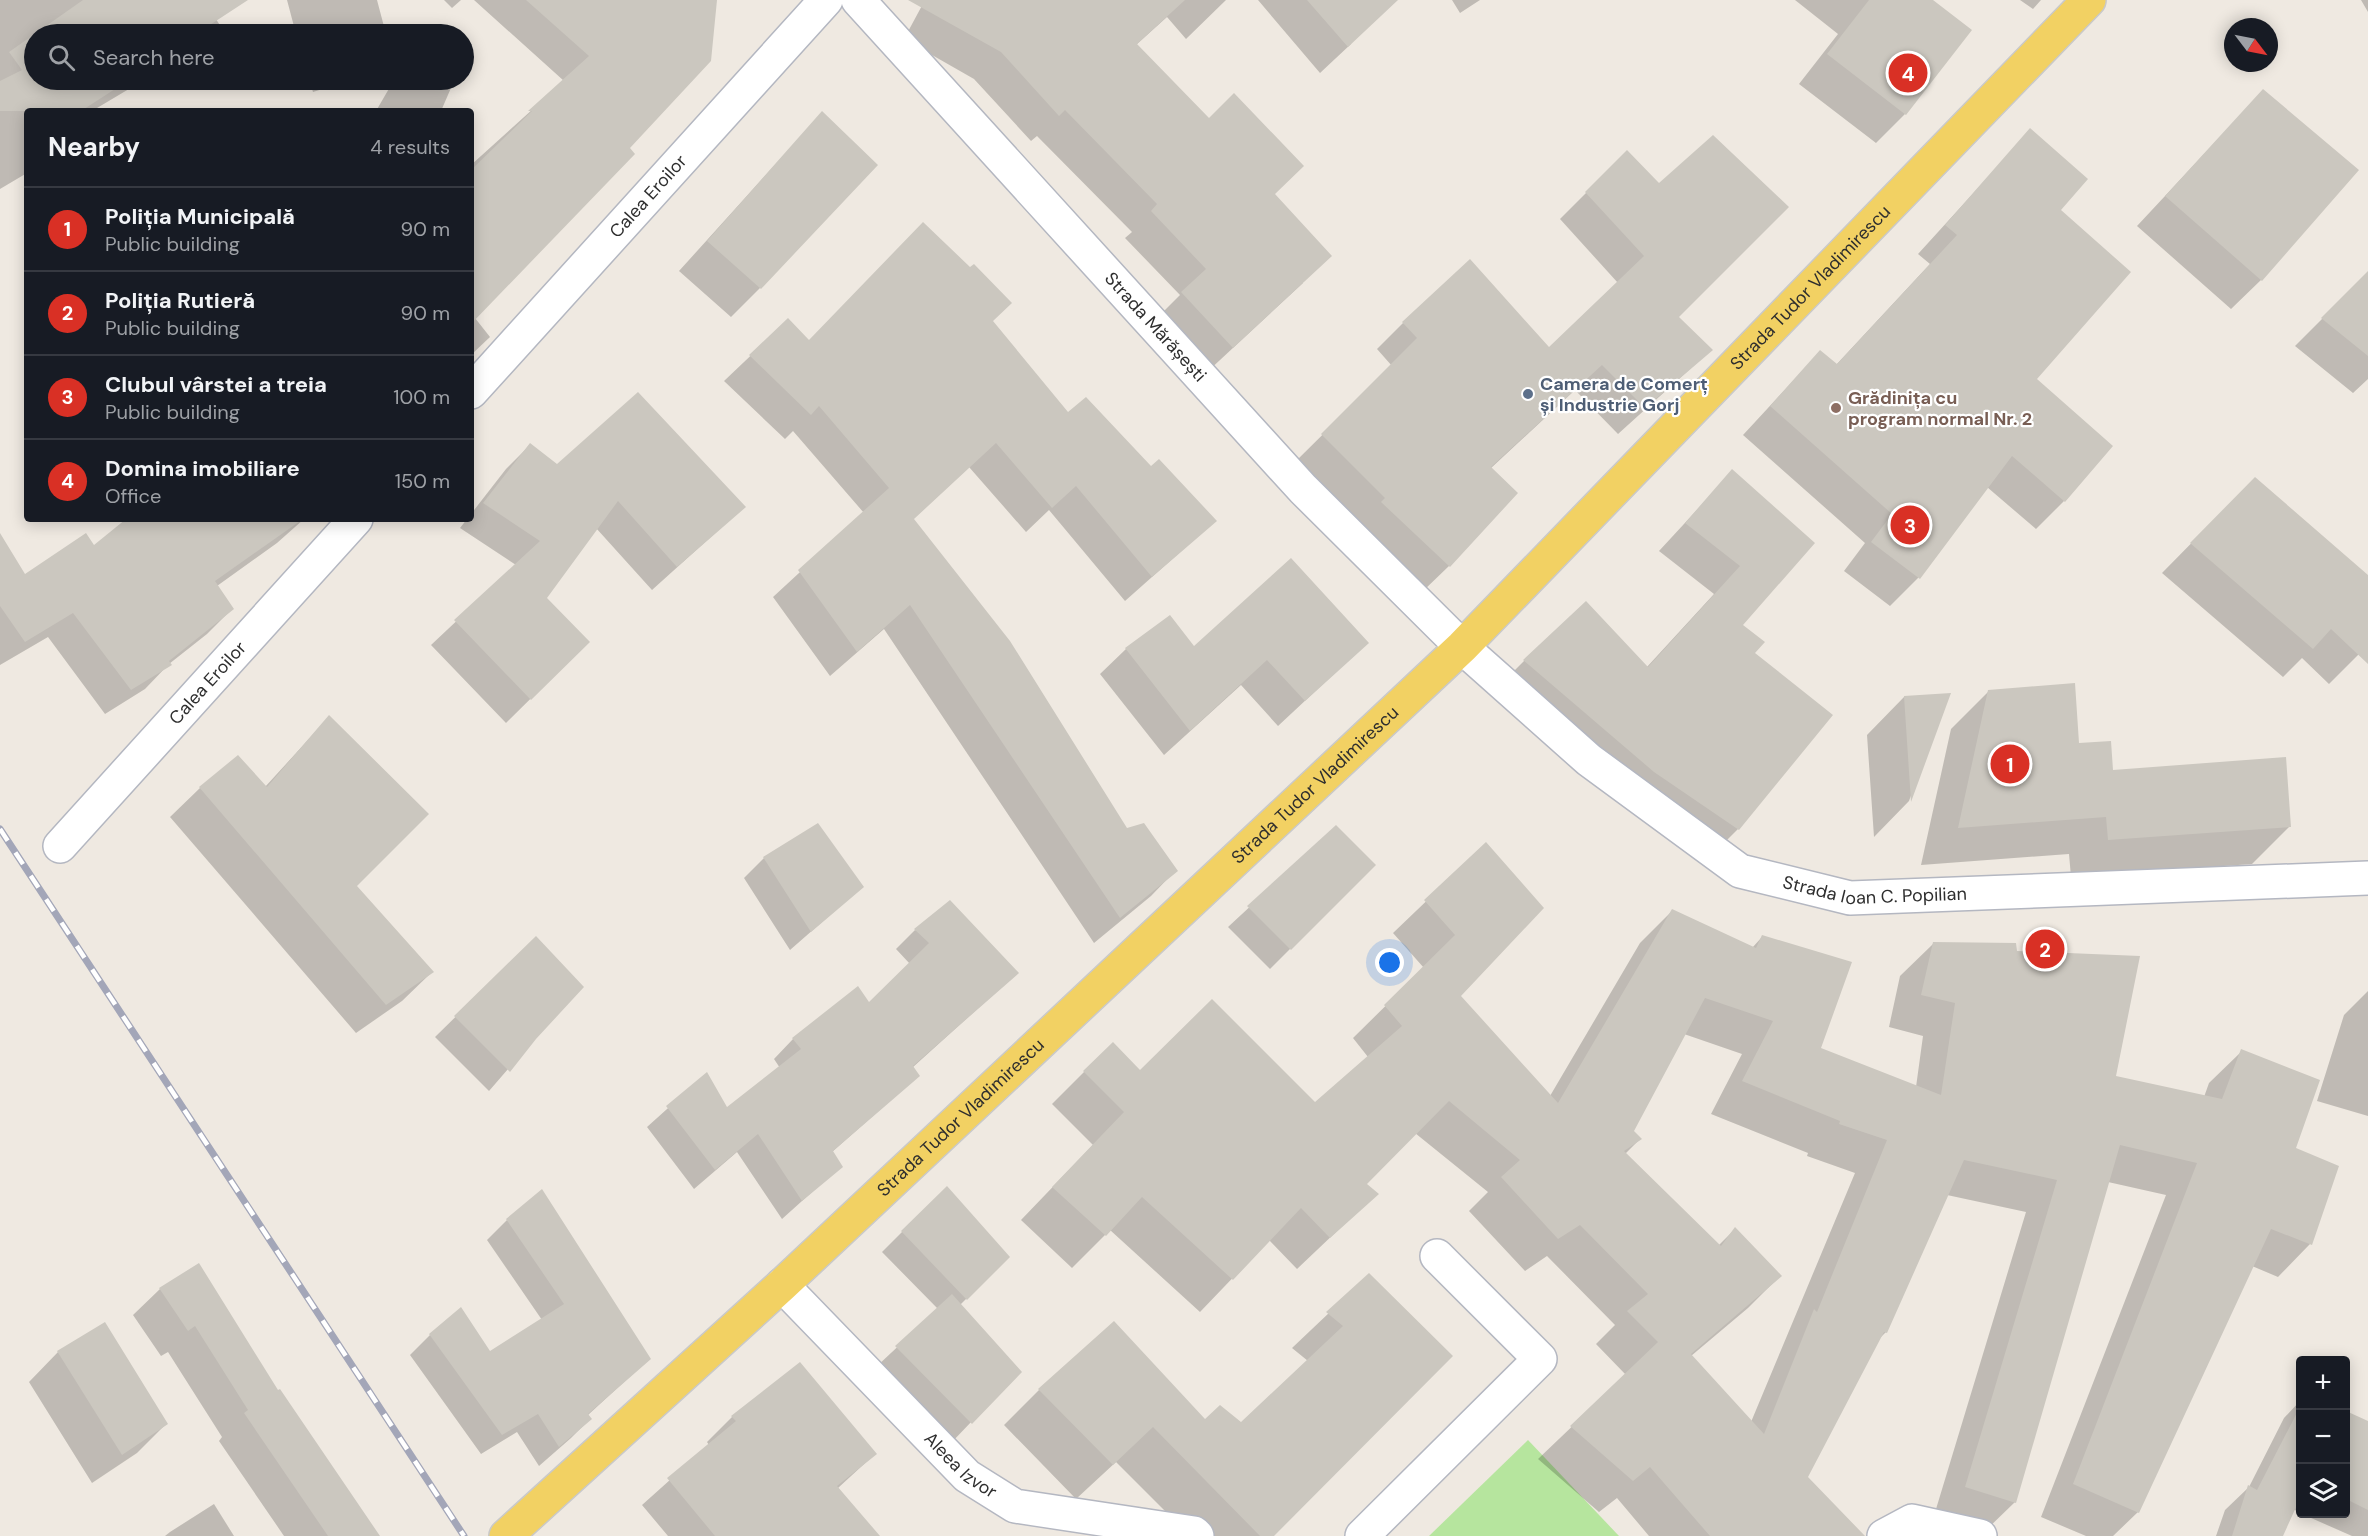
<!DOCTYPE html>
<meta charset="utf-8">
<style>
body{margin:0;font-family:"DM Sans",sans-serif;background:#242831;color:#f1f3f6}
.controls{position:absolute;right:18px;bottom:18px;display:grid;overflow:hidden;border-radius:6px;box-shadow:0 3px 15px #0003}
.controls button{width:54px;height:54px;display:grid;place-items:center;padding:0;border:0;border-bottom:2px solid #363941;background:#171b24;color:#f1f3f6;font:30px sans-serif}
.compass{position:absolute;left:2224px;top:18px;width:54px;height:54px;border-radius:50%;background:#171b24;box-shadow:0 3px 15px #0003;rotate:122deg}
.you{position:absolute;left:1390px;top:963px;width:21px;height:21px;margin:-15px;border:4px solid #fff;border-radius:50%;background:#1a73e8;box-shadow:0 0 0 9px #1a73e833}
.badge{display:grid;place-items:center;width:39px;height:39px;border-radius:50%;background:#d93025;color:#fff;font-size:20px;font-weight:700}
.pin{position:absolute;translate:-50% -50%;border:3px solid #fff;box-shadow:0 2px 6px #0006}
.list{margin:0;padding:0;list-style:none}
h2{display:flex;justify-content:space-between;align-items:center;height:78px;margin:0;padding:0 24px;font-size:26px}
h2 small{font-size:20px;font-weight:400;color:#9ea1a6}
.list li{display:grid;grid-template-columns:39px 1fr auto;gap:18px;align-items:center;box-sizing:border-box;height:84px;padding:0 24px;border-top:2px solid #363941}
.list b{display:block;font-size:22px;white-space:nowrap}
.list p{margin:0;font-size:20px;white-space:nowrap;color:#9ea1a6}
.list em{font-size:20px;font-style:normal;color:#9ea1a6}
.icon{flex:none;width:33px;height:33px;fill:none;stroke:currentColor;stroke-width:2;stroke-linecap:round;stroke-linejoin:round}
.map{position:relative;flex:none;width:2368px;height:1536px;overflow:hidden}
.search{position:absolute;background:#171b24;box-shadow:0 3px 15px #0003;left:24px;top:24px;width:450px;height:66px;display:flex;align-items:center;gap:15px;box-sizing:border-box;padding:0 21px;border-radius:33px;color:#9ea1a6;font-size:22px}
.panel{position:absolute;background:#171b24;box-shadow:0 3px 15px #0003;left:24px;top:108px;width:450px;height:414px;border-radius:6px}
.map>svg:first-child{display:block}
.green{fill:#b6e59e}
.shadow{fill:#0003;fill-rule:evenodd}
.building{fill:#cbc7bf;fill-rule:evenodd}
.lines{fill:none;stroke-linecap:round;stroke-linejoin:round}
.minor-casing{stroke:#b4b7c1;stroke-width:36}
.major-casing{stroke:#c9c9c9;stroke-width:36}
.minor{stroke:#fff;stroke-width:33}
.major{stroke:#f2d163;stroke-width:33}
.rail-casing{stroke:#a3a6b8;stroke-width:7}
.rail{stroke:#fff;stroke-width:4.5;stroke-dasharray:14;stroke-linecap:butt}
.service-dot{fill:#5c6f8a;stroke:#fff;stroke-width:2}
.education-dot{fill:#8d6e63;stroke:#fff;stroke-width:2}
.labels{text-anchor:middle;stroke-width:4.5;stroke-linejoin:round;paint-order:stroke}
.street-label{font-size:18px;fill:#2e2e2e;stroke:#fff}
.service-label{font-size:18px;font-weight:bold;fill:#4e5e75;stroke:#fff;text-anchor:start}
.education-label{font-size:18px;font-weight:bold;fill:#785e54;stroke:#fff;text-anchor:start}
</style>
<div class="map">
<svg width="2368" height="1536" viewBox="0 0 2368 1536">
<rect width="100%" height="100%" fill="#efe9e1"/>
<path class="green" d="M 1528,1440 L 1619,1536 L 1429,1536 Z"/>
<path class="shadow" d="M 0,0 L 204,0 L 221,27 L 213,34 L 34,34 L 34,80 L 144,80 L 92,111 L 27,111 L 27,173 L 0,189 Z
M 287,0 L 377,0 L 386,34 L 296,34 Z
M 444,0 L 461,0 L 452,8 Z
M 474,0 L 716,0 L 475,318 L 490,337 L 471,355 L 471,165 L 564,81 Z
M 925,0 L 1226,0 L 1186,39 L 1167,17 L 1136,45 L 1209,120 L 1273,195 L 1303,283 L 1206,373 L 1156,319 L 1180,295 L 1125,238 L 1132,232 L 1037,136 L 1031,141 L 974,79 L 904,39 Z
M 1258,0 L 1361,0 L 1351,44 L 1320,73 Z
M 1452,0 L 1480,0 L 1460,13 Z
M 1795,0 L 1931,0 L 1970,31 L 1905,114 L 1876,143 L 1799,84 L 1838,34 Z
M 2020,0 L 2041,0 L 2033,9 Z
M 2361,0 L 2368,0 L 2368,12 Z
M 309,80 L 351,80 L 313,92 Z
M 394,80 L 451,80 L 454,81 L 441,111 L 376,111 Z
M 2263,91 L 2357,170 L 2261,280 L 2231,309 L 2137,226 Z
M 822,113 L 760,288 L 731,317 L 679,271 Z
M 2030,131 L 2059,210 L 2035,379 L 2064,501 L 2036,529 L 1987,487 L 1918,578 L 1890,606 L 1844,571 L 1865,543 L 1743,435 L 1820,352 L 1836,365 L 1930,264 L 1918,254 Z
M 1627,152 L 1677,317 L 1711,350 L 1618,434 L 1575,390 L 1490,469 L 1449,566 L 1422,592 L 1296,461 L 1392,366 L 1377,349 L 1403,323 L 1549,349 L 1618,283 L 1560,219 Z
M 2368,273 L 2368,379 L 2353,393 L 2295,346 Z
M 788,320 L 808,342 L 992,321 L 1068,414 L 1150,468 L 1215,521 L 1125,601 L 1049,510 L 1026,532 L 969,467 L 912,520 L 1127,830 L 1176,870 L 1151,896 L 1094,943 L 884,629 L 830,676 L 773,597 L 864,513 L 793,431 L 785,439 L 724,381 Z
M 530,445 L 557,466 L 744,507 L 652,590 L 596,528 L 545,598 L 588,642 L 506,723 L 431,645 L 516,565 L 460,528 L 467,519 L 471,519 L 471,514 L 506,469 Z
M 1732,472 L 1813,543 L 1741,626 L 1753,654 L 1738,829 L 1711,856 L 1497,688 L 1524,661 L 1646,668 L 1714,594 L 1659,551 Z
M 2226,508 L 2368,577 L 2368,645 L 2329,684 L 2302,658 L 2283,677 L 2162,573 Z
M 129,519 L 304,519 L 277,543 L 217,586 L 232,609 L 207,634 L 169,664 L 145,689 L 105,714 L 48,637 L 0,665 L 0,580 L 24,576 L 93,547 Z
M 1367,643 L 1278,726 L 1241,685 L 1164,755 L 1100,674 L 1126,649 Z
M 1989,691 L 2112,772 L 2290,826 L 2252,864 L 2071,877 L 2069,854 L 1921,865 L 1951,729 Z
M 1948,694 L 1909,801 L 1874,837 L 1867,735 L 1904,697 Z
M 329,717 L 355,886 L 432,972 L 402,1001 L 356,1033 L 170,817 L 200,788 L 238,757 L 265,787 Z
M 1336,827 L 1374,865 L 1270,969 L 1228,927 Z
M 1486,844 L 1459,995 L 1550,1096 L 1640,943 L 1672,911 L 1752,948 L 1762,937 L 1819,1049 L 1916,1087 L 1923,1036 L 1889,1027 L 1900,976 L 1933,944 L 2016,953 L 2115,1077 L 2204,1097 L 2209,1083 L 2242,1051 L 2295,1149 L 2338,1167 L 2310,1244 L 2278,1277 L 2252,1266 L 2138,1512 L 2113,1536 L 2086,1536 L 2041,1517 L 2166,1195 L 2108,1182 L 2015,1502 L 1982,1534 L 1933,1519 L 2026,1212 L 1947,1195 L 1886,1332 L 1878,1340 L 1806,1478 L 1842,1536 L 1649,1536 L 1617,1498 L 1599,1512 L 1538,1459 L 1626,1375 L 1596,1344 L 1615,1325 L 1547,1256 L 1525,1271 L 1469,1211 L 1488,1192 L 1415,1133 L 1365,1184 L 1376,1194 L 1297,1269 L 1269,1240 L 1200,1312 L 1110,1230 L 1072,1268 L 1021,1220 L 1093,1145 L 1052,1104 L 1084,1072 L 1140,1073 L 1315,1104 L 1368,1057 L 1353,1038 L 1424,968 L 1393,933 ZM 1684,1034 L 1742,1054 L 1711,1114 L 1808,1153 L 1807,1156 L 1855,1173 L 1751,1422 L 1691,1356 L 1748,1308 L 1780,1276 L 1735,1229 L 1718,1246 L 1625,1154 L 1640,1139 L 1632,1132 Z
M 764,858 L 862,887 L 790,950 L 744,878 Z
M 915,930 L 1017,973 L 912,1068 L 918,1076 L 832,1152 L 841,1166 L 782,1219 L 737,1152 L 694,1189 L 647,1127 L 706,1074 L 727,1110 L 780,1068 L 774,1059 L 793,1039 L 869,1005 L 910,964 L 896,949 Z
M 536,938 L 535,1038 L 489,1091 L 435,1037 Z
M 2368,991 L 2368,1116 L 2317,1101 L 2344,1015 Z
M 946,1188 L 1008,1257 L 960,1305 L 1020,1371 L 951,1443 L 876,1367 L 938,1309 L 882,1252 Z
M 507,1220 L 649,1359 L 588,1415 L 590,1419 L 571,1438 L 539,1466 L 517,1432 L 481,1454 L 410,1355 L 430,1335 L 490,1353 L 542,1320 L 487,1240 Z
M 199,1265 L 277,1392 L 379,1536 L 284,1536 L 219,1441 L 222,1437 L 168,1352 L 161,1356 L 133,1315 L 160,1289 Z
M 1369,1275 L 1271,1536 L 1190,1536 L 1116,1462 L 1076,1499 L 1004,1425 L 1039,1390 L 1205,1421 L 1241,1424 L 1308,1361 L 1292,1348 Z
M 58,1352 L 166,1424 L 137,1453 L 92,1483 L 29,1382 Z
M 799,1364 L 875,1454 L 838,1488 L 878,1536 L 668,1536 L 642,1505 L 709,1445 L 707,1442 L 732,1417 Z
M 2300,1401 L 2300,1513 L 2293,1509 L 2282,1536 L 2216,1536 L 2225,1510 L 2249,1487 L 2284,1418 Z
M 2346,1412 L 2368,1422 L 2368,1536 L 2352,1536 L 2302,1514 L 2346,1514 Z
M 214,1504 L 234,1536 L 165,1536 L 170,1532 Z"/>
<path class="building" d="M 83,0 L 248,0 L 196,34 L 34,34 L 34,80 L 129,80 L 81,111 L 0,111 L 0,81 L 22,70 L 9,52 Z
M 526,0 L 717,0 L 711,61 L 630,148 L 635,154 L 471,324 L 471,170 L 532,111 L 528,111 L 589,56 Z
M 908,0 L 1185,0 L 1137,44 L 1209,118 L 1234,93 L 1304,166 L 1275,194 L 1332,256 L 1233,348 L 1181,292 L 1206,269 L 1151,211 L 1157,204 L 1065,110 L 1059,116 L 1001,52 Z
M 1307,0 L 1398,0 L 1348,47 Z
M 1869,0 L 1933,0 L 1972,30 L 1906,115 L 1827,54 Z
M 2263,89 L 2359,170 L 2262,281 L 2165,196 Z
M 822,111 L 878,165 L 761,289 L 707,241 Z
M 2030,128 L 2088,179 L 2061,210 L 2131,272 L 2037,379 L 2113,446 L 2065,502 L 2012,456 L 1920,579 L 1871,542 L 1892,514 L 1770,406 L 1820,350 L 1837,364 L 1957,235 L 1945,225 Z
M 1713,135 L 1789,207 L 1679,317 L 1713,350 L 1645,408 L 1602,365 L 1491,467 L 1518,493 L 1450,567 L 1381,502 L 1385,498 L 1321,434 L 1417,338 L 1402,322 L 1470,259 L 1549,347 L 1644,256 L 1585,192 L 1627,150 L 1659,183 Z
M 923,222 L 970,267 L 974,264 L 1012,303 L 993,321 L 1068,412 L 1086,397 L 1151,466 L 1159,459 L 1217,521 L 1152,577 L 1076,486 L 1052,508 L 996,443 L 914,519 L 1010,641 L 1127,828 L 1144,823 L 1178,871 L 1120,918 L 910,605 L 857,652 L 798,570 L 889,488 L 819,406 L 811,415 L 749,355 L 788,318 L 809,340 Z
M 2368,271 L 2368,356 L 2321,318 Z
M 638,392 L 746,507 L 677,567 L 618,501 L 547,598 L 590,642 L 531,700 L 454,620 L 540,541 L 483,503 L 530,443 L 557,464 Z
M 1732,469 L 1815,543 L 1743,625 L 1765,642 L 1755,653 L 1833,715 L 1739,830 L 1654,772 L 1523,660 L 1586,601 L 1648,667 L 1740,566 L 1685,523 Z
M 2255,477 L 2368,575 L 2368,664 L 2331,629 L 2313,649 L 2190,543 Z
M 126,519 L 303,519 L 215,581 L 234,609 L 169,661 L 172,665 L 131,690 L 73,613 L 25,642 L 0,606 L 0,533 L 25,574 L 86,533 L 94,545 Z
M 1291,558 L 1369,643 L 1305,701 L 1267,660 L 1190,731 L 1125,648 L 1170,615 L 1194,646 Z
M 2075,683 L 2079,743 L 2111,741 L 2113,770 L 2286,757 L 2291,827 L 2108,840 L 2106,817 L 1958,828 L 1988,690 Z
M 1951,693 L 1911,802 L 1904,696 Z
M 329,715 L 429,814 L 357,886 L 434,972 L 386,1005 L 199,787 L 238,755 L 267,787 Z
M 818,823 L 864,887 L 811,932 L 763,857 Z
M 1336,825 L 1376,865 L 1291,950 L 1247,906 Z
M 1486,842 L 1544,908 L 1461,996 L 1558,1103 L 1672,909 L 1756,948 L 1762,935 L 1852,962 L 1821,1048 L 1941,1095 L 1955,1003 L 1921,995 L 1933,942 L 2016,943 L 2017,951 L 2140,956 L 2116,1076 L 2222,1099 L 2241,1049 L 2320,1080 L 2296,1148 L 2339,1166 L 2312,1245 L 2271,1229 L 2139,1513 L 2073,1484 L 2197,1163 L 2120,1145 L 2016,1503 L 1965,1487 L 2057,1180 L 1964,1160 L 1887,1333 L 1884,1332 L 1808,1477 L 1865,1536 L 1710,1536 L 1650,1467 L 1633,1481 L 1570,1426 L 1658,1342 L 1627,1311 L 1648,1294 L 1580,1225 L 1558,1239 L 1501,1177 L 1520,1160 L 1449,1101 L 1367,1184 L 1379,1194 L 1330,1238 L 1301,1208 L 1233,1280 L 1142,1197 L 1106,1236 L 1052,1187 L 1124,1112 L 1083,1071 L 1113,1042 L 1140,1070 L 1212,999 L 1315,1102 L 1402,1026 L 1384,1005 L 1455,935 L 1424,900 ZM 1705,998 L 1773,1021 L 1742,1081 L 1840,1121 L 1839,1124 L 1887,1140 L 1817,1312 L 1814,1309 L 1764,1434 L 1691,1354 L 1782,1276 L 1735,1227 L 1721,1246 L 1624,1151 L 1642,1139 L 1634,1131 Z
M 950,900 L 1019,973 L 913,1066 L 920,1076 L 833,1151 L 843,1167 L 802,1201 L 758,1134 L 715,1170 L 666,1106 L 707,1072 L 727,1107 L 801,1049 L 792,1038 L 858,986 L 869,1002 L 929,943 L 914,929 Z
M 536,936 L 584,987 L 536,1039 L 510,1072 L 454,1016 Z
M 947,1186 L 1010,1257 L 967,1300 L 901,1231 Z
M 542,1189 L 651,1359 L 588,1414 L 592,1419 L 559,1447 L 538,1414 L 502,1435 L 429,1334 L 461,1307 L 490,1351 L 564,1304 L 506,1219 Z
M 199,1263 L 278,1390 L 280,1389 L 380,1536 L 328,1536 L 244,1413 L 248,1410 L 195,1326 L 188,1331 L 159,1288 Z
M 1369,1273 L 1453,1356 L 1274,1536 L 1260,1536 L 1153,1427 L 1113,1465 L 1038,1389 L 1114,1321 L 1205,1419 L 1220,1405 L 1241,1422 L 1343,1326 L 1326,1312 Z
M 952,1294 L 1022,1372 L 972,1424 L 895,1346 Z
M 105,1322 L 168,1424 L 122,1455 L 57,1351 Z
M 800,1362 L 877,1454 L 837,1486 L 880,1536 L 715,1536 L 667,1478 L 736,1421 L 731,1416 Z
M 2301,1405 L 2301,1496 L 2283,1536 L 2232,1536 L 2248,1485 L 2257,1490 Z
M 2346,1411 L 2368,1421 L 2368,1510 L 2346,1499 Z"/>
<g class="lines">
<defs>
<g id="minor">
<path id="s1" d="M 858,0 L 1303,489 L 1462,647 L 1589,760 L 1740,871 L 1850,898 L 2368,878"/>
<path id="s2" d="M 471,392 L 826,0"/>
<path id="s3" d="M 60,846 L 356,519"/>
<path id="s4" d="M 782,1285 L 967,1476 L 1015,1506 L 1194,1533 L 1197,1536"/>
<path d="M 1362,1536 L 1540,1359 L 1437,1256"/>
<path d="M 1884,1536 L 1912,1521 L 1980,1536"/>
</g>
<g id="major">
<path id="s5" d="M 506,1536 L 782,1285 L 1462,647 L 2089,0"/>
</g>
</defs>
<use href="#minor" class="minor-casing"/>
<use href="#major" class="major-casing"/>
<use href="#minor" class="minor"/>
<use href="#major" class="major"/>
<defs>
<path id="rail" d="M 0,829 L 464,1536"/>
</defs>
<use href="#rail" class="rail-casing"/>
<use href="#rail" class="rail"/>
</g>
<circle class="service-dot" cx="1528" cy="394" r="6"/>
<circle class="education-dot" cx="1836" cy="408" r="6"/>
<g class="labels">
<g class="street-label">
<text dy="6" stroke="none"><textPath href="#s2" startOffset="264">Calea Eroilor</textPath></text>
<text dy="6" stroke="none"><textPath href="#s5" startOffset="1806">Strada Tudor Vladimirescu</textPath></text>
<text dy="6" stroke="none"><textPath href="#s1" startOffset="442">Strada Mărășești</textPath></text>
<text dy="6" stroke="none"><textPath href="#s3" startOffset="220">Calea Eroilor</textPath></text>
<text dy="6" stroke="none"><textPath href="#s5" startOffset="1104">Strada Tudor Vladimirescu</textPath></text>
<text dy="6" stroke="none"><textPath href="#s1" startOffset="1380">Strada Ioan C. Popilian</textPath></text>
<text dy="6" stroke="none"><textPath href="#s5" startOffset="618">Strada Tudor Vladimirescu</textPath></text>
<text dy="6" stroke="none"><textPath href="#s4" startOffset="254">Aleea Izvor</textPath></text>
</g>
<g class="service-label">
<text x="1540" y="390">Camera de Comerț<tspan x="1540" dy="21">și Industrie Gorj</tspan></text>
</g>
<g class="education-label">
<text x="1848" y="404">Grădinița cu<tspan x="1848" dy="21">program normal Nr. 2</tspan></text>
</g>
</g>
</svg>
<div class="controls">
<button>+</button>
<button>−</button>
<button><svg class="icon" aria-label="layers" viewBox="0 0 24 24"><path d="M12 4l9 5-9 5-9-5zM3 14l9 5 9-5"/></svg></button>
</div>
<svg class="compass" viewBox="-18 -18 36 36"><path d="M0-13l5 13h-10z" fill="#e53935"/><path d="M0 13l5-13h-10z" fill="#9ea1a6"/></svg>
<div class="you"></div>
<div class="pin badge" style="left:2010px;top:764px">1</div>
<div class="pin badge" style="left:2045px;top:949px">2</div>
<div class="pin badge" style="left:1910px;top:525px">3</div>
<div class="pin badge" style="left:1908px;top:73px">4</div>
<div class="search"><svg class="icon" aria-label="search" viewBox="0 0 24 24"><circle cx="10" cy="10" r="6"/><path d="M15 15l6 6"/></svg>Search here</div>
<section class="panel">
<h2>Nearby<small>4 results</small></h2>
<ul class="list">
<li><span class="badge">1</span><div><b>Poliția Municipală</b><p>Public building</p></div><em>90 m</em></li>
<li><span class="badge">2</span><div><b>Poliția Rutieră</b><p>Public building</p></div><em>90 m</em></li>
<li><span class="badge">3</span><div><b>Clubul vârstei a treia</b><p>Public building</p></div><em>100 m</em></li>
<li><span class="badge">4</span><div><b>Domina imobiliare</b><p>Office</p></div><em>150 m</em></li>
</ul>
</section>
</div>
